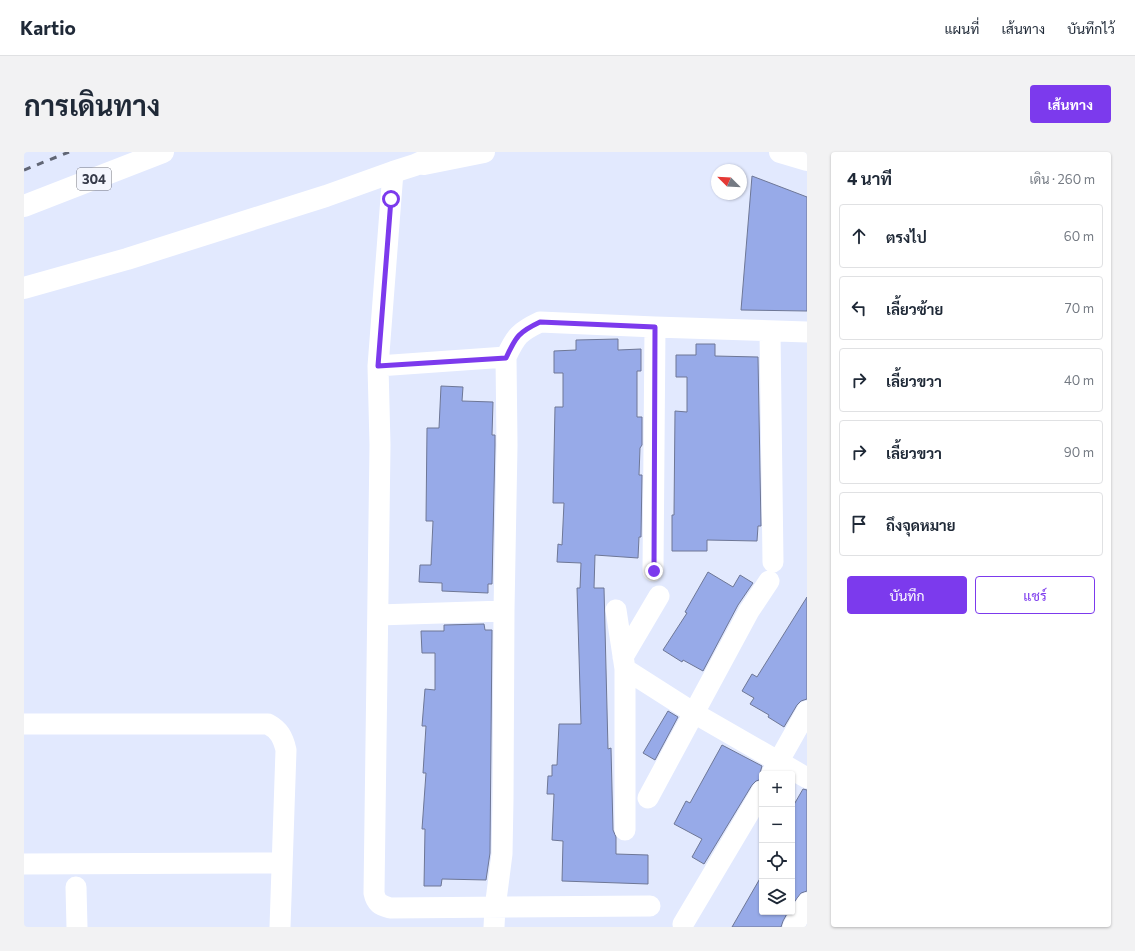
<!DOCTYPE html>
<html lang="th">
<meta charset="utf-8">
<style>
body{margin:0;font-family:Commissioner,Sarabun,sans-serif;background:#f2f2f3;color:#1f2937}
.controls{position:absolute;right:12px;bottom:12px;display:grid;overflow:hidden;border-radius:4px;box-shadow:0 1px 3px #0004}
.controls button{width:36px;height:36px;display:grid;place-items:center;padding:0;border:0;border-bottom:1px solid #e0e1e3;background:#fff;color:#1f2937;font:20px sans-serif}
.compass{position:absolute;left:687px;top:12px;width:36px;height:36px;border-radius:50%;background:#fff;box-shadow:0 1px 3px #0004;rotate:294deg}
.stop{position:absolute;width:12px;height:12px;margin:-9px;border:3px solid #7c3aed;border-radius:50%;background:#fff}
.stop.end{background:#7c3aed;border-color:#fff;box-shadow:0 1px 4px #0008}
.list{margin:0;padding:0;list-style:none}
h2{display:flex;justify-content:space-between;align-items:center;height:52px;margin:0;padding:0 16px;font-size:17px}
h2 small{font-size:13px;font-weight:400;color:#747a83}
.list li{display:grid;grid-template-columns:26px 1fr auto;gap:12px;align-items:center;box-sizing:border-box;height:64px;margin:0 8px 8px;padding:0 8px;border:1px solid #e0e1e3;border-radius:4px}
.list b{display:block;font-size:15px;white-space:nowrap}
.list em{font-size:13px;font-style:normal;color:#747a83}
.actions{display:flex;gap:8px;padding:12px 16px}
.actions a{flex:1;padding:9px 0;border:1px solid #7c3aed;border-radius:4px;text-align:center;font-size:14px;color:#7c3aed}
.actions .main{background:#7c3aed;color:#fff}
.icon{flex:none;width:22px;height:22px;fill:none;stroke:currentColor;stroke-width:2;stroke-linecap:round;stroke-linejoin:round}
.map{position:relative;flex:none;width:783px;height:775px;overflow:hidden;border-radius:4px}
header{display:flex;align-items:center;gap:24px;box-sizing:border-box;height:56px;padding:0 20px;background:#fff;border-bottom:1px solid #e0e1e3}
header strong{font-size:19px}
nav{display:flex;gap:22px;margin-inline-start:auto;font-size:14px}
.intro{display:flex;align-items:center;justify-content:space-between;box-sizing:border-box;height:96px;padding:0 24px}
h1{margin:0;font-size:28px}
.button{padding:10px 18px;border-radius:4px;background:#7c3aed;color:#fff;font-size:14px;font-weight:700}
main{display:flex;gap:24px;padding:0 24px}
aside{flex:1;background:#fff;border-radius:4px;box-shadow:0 1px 3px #0004}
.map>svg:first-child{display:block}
.building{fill:#97aae8;stroke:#6e7796}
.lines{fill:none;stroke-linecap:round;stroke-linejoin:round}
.minor{stroke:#fff;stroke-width:21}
.secondary{stroke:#fff;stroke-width:22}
.primary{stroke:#fff;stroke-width:22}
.rail{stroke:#616675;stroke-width:3;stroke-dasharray:7 7;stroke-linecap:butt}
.route{stroke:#7c3aed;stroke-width:5}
.labels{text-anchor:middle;stroke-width:3.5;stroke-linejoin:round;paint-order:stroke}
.shield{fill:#f4f6fd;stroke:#70737f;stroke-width:1}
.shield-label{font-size:13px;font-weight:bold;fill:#373b49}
</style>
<header>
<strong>Kartio</strong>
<nav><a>แผนที่</a><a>เส้นทาง</a><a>บันทึกไว้</a></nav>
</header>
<div class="intro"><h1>การเดินทาง</h1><a class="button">เส้นทาง</a></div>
<main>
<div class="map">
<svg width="783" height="775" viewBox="0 0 783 775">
<rect width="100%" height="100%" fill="#e2e9fe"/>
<path class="building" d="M 728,24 L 783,45 L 783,159 L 717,158 Z
M 594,187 L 594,198 L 617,197 L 617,219 L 613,219 L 613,265 L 618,265 L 618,293 L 616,296 L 615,323 L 618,323 L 617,385 L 615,385 L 614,406 L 571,403 L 570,436 L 580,436 L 584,597 L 587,596 L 589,678 L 592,685 L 592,702 L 624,703 L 624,732 L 538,729 L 539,689 L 528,688 L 530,642 L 523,642 L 524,624 L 528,624 L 528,613 L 533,613 L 535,572 L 557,572 L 553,436 L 556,436 L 557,411 L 533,410 L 534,392 L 538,393 L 540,351 L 529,351 L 531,255 L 539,255 L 539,221 L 530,221 L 530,199 L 552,198 L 552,188 Z
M 672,192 L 691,192 L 691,204 L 734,205 L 737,374 L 734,374 L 733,389 L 683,388 L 683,399 L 648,399 L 648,363 L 650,363 L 651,259 L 663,260 L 663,225 L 652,225 L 652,203 L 672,203 Z
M 417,234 L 439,235 L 438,249 L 469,250 L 468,283 L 471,283 L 471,293 L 468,432 L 464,432 L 464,441 L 418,439 L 418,431 L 395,430 L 396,413 L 407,413 L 409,369 L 402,369 L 403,276 L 415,276 Z
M 684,420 L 709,435 L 716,423 L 729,431 L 714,453 L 679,519 L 659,508 L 658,510 L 639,498 L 663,461 L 661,460 Z
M 783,445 L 783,547 L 777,549 L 773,553 L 760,575 L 744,565 L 745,563 L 726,552 L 730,546 L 718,539 L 728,522 L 733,525 Z
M 460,472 L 461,478 L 468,478 L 466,701 L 462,728 L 418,727 L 417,734 L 400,734 L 401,677 L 398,677 L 402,621 L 399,621 L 402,574 L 398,574 L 401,537 L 411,538 L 411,501 L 398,501 L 397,479 L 420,479 L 420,473 Z
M 644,559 L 654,565 L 631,608 L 619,601 Z
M 698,593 L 738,614 L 736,621 L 738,627 L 732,629 L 728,633 L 680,712 L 668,705 L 678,687 L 650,672 L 662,649 L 666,651 Z
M 779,637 L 783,638 L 783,739 L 777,741 L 768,753 L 768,656 Z
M 738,723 L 738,760 L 764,760 L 759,769 L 757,775 L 708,775 Z"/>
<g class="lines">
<path class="minor" d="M 369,20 L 354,214 L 356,293 L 350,741 C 352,751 356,753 366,756 L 626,754
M 746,180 L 749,410
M 354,214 L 482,205
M 629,419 L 631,175
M 592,458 L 601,517 L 601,678
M 354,463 L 480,459
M 599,505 L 635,444
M 601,517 L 670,561 L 783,626
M 0,572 L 244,572 C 255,578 259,585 262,598 L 256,775
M 748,621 L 783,559
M 624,646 L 725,459 L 745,429
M 0,712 L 258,711
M 52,735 L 53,775
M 659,772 L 738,639
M 470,775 L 471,756 L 478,702 L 479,648 L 480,459 L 483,293 L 482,205 C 492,184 495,180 516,170 L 631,175 L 783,180
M 769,775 L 783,751"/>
<path class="secondary" d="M 756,0 L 783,8
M 400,12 L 460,0"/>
<path class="primary" d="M 0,54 L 139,0
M 0,136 L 103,107 L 302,44 L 369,20 L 391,13 L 420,0"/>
<path class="rail" d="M 0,18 L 45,0"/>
</g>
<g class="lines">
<path class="route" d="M 367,47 L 354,214 L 482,206 C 492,184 495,180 516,170 L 631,175 L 630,419"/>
</g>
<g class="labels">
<rect class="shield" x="53" y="16" width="34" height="22" rx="3"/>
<g class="shield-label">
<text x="70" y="32">304</text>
</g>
</g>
</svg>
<div class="controls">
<button>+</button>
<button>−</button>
<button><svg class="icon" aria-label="locate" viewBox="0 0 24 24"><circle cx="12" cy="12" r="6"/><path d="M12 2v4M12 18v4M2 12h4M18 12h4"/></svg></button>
<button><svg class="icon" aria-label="layers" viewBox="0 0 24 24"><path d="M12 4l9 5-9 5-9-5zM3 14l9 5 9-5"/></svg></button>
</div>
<svg class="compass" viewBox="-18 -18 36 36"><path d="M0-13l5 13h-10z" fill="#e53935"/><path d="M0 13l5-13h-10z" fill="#747a83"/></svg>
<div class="stop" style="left:367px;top:47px"></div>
<div class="stop end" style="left:630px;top:419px"></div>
</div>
<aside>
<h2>4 นาที<small>เดิน · 260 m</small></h2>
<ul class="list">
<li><svg class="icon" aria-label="ahead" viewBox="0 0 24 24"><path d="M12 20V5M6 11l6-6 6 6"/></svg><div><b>ตรงไป</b></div><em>60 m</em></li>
<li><svg class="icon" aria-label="left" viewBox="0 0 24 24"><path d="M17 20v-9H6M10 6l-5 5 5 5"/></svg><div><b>เลี้ยวซ้าย</b></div><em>70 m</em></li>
<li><svg class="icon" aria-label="right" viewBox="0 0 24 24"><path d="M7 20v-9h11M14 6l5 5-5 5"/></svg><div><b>เลี้ยวขวา</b></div><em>40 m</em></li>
<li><svg class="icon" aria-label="right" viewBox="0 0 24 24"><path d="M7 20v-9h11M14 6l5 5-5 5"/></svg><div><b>เลี้ยวขวา</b></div><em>90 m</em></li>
<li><svg class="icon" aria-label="arrive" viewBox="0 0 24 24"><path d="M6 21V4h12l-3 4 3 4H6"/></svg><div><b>ถึงจุดหมาย</b></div></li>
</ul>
<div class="actions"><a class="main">บันทึก</a><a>แชร์</a></div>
</aside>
</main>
